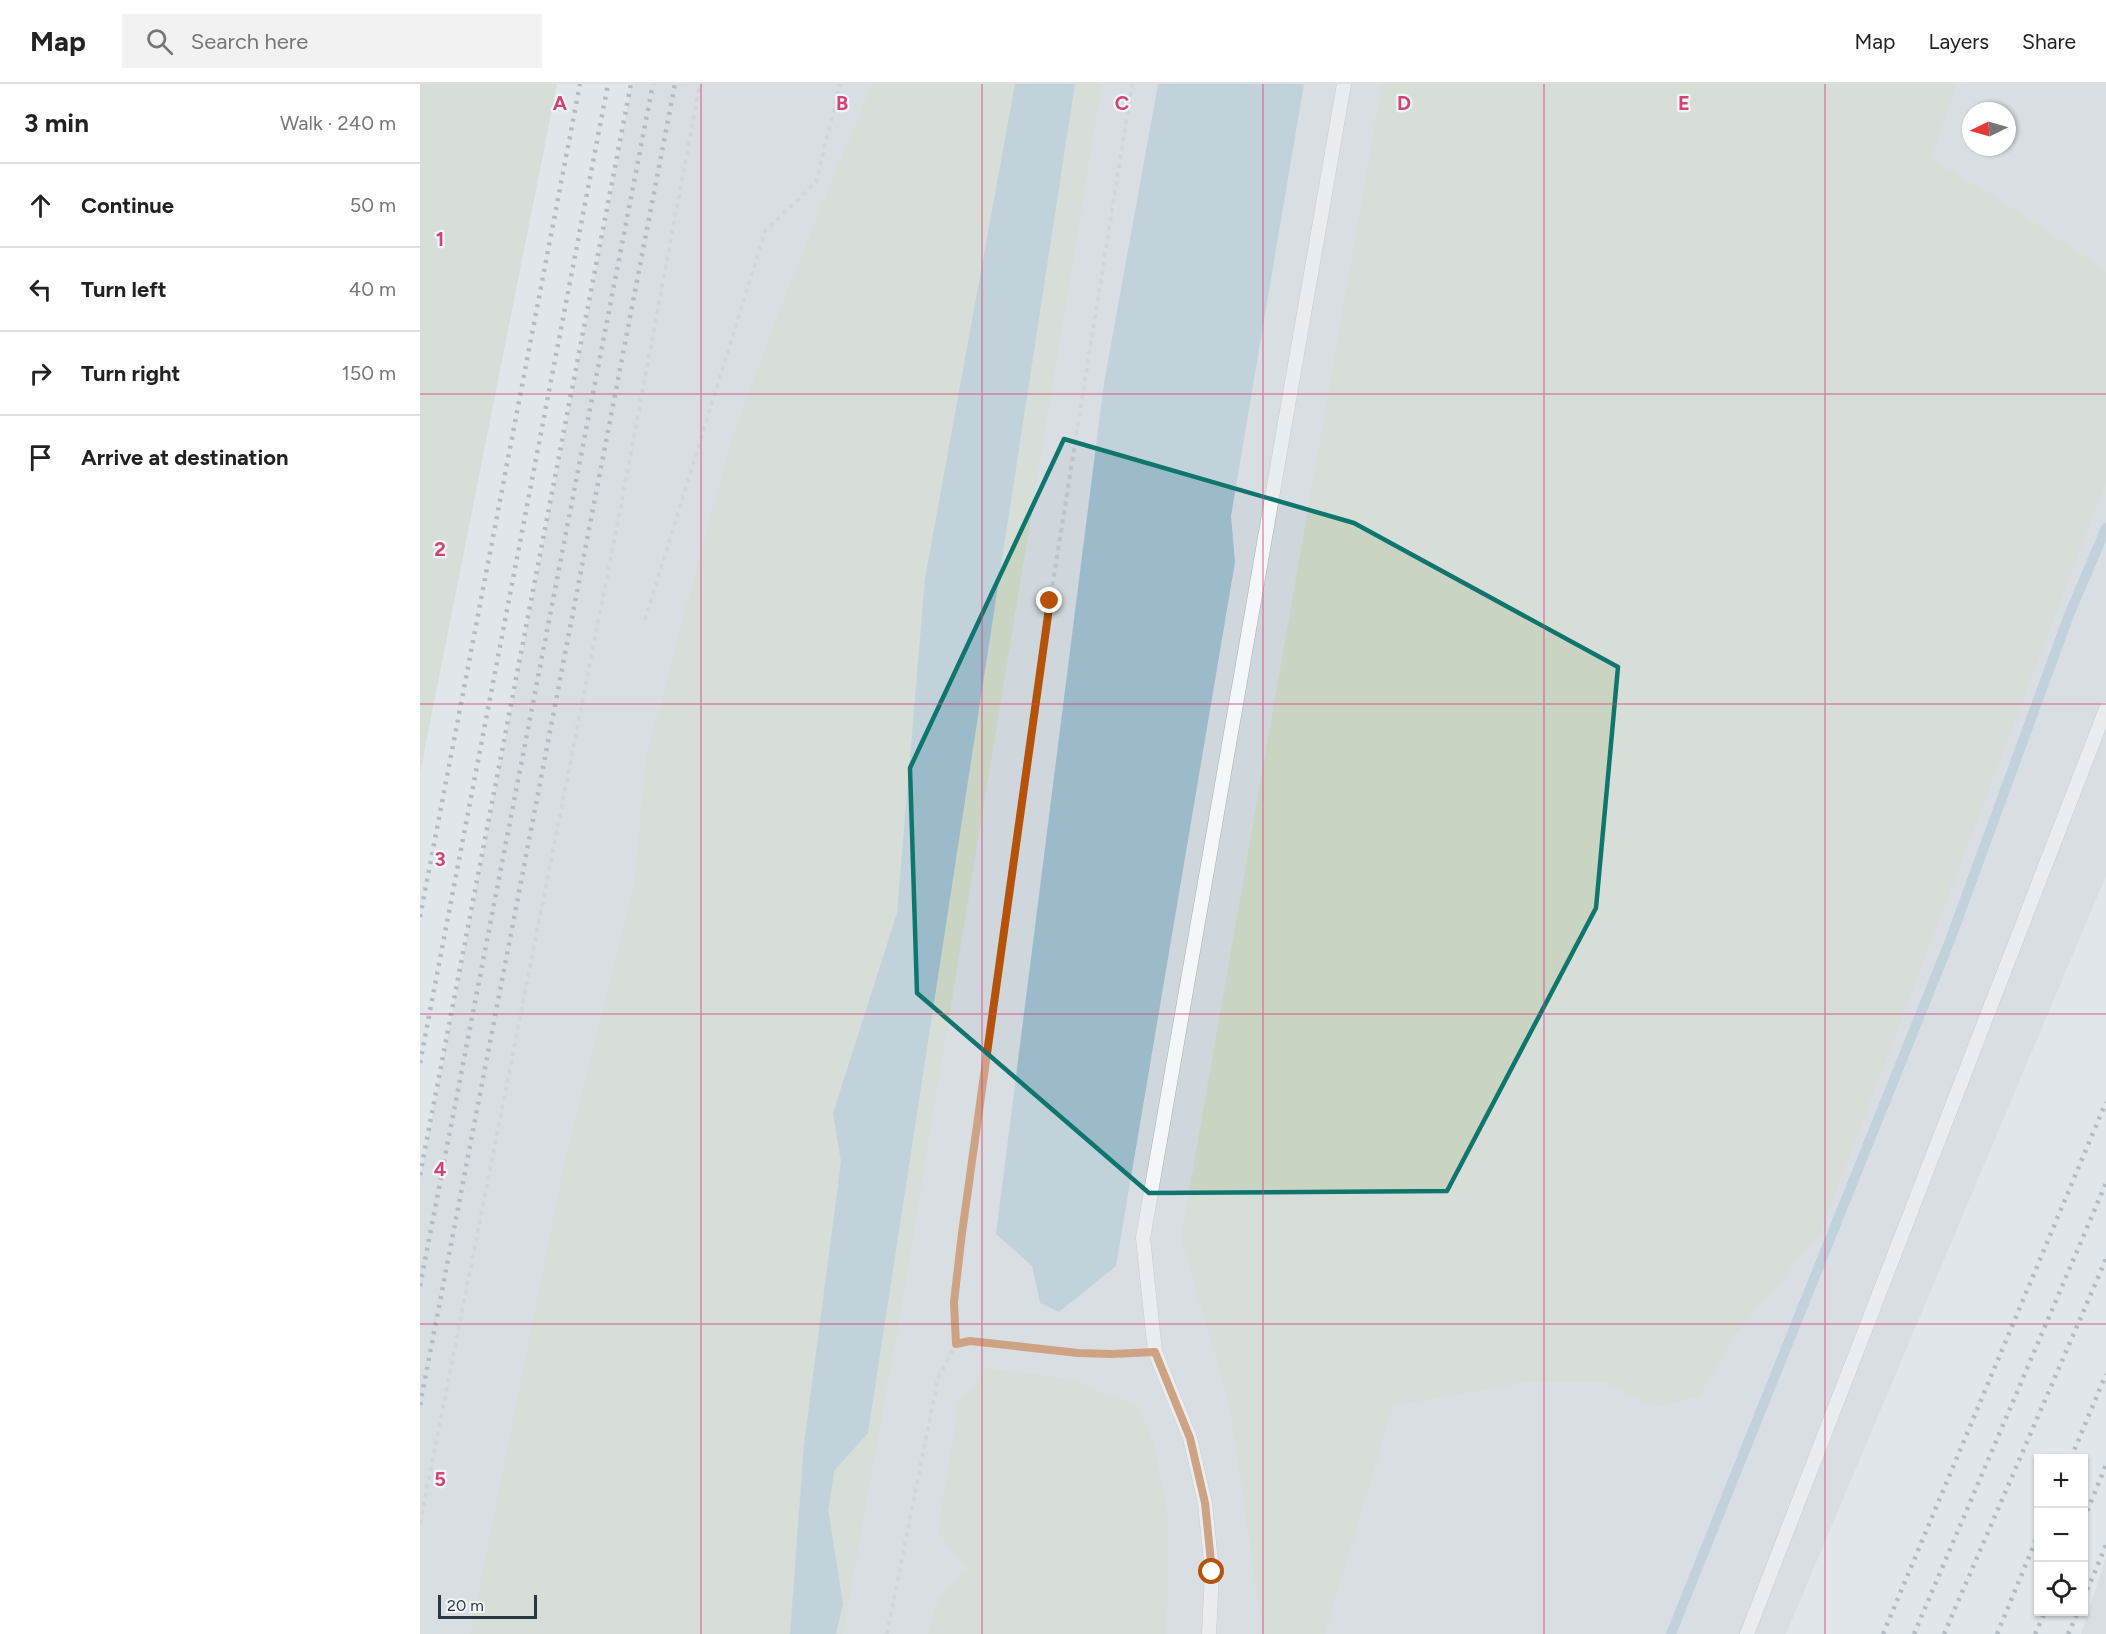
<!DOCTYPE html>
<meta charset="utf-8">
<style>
body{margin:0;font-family:Figtree,sans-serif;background:#f2f2f2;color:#222}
.controls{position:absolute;right:18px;bottom:18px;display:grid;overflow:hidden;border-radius:0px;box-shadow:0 2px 4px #0004}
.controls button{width:54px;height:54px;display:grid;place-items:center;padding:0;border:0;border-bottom:2px solid #e0e0e0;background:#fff;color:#222;font:30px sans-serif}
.compass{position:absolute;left:1542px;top:18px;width:54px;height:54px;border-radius:50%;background:#fff;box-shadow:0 2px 4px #0004;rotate:265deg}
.scale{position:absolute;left:18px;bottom:15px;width:99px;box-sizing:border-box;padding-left:6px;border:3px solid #293742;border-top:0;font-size:16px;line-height:21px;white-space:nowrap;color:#293742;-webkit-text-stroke:4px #f1f5f7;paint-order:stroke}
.stop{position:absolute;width:18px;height:18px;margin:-14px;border:4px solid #b45309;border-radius:50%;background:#fff}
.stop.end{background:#b45309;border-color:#fff;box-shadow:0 2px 6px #0008}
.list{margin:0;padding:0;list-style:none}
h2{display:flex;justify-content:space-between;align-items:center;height:78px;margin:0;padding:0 24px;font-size:26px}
h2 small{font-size:20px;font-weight:400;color:#767676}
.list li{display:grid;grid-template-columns:39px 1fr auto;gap:18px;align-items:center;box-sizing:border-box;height:84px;padding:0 24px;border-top:2px solid #e0e0e0}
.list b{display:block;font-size:22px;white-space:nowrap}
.list em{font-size:20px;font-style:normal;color:#767676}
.icon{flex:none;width:33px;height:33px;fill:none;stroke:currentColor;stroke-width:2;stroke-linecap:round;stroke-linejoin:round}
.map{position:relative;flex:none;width:1686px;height:1550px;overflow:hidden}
header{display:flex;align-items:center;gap:36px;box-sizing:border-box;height:84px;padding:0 30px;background:#fff;border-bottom:2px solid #e0e0e0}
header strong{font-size:28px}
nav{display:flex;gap:33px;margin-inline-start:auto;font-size:21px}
.search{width:420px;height:54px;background:#f2f2f2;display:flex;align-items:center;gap:15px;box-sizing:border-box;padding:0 21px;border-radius:0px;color:#767676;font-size:22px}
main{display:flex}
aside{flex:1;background:#fff}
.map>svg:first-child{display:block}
.built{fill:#cfd6dc;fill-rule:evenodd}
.green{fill:#cad4c2}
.water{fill:#9bbbcb}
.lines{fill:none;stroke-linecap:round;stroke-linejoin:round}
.stream{stroke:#9bbbcb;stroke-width:10}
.lane-casing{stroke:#a6aeb4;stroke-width:15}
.path{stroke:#bfc4c9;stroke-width:4;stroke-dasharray:4.5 4.5;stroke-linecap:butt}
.lane{stroke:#f4f6f8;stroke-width:14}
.rail{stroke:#7a8994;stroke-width:4.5;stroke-dasharray:3 6;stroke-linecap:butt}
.route{stroke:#b45309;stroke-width:8}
.marked{fill:none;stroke:#0f766e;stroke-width:4.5;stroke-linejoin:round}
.grid{fill:none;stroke:#d14473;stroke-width:1.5;stroke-opacity:0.55}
.grid-label{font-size:20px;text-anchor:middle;font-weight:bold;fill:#d14473;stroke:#f1f5f7;stroke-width:4.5;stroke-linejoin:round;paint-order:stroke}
</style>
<header>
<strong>Map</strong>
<div class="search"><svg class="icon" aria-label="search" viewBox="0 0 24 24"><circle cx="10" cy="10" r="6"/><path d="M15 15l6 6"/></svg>Search here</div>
<nav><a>Map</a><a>Layers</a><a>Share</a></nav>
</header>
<main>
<aside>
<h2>3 min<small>Walk · 240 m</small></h2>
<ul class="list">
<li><svg class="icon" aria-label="ahead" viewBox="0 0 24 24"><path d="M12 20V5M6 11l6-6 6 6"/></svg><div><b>Continue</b></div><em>50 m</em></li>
<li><svg class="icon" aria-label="left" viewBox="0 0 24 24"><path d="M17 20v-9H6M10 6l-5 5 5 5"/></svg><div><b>Turn left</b></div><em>40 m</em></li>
<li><svg class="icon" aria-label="right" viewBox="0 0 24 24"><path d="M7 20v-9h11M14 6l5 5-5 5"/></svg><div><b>Turn right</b></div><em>150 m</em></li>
<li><svg class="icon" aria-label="arrive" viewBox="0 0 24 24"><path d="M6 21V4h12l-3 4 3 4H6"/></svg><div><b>Arrive at destination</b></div></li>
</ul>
</aside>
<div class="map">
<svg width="1686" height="1550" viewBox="0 0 1686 1550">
<rect width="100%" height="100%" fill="#e1e6ea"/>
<path class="built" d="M 212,0 L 1686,0 L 1686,792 L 1366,1550 L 0,1550 L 0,1095 ZM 1551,27 L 1587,27 L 1587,63 L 1551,63 Z
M 1686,1473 L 1686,1550 L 1661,1550 Z"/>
<path class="green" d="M 0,0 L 137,0 L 0,689 Z
M 452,0 L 682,0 L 481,1226 L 423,1550 L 50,1550 L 144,1080 L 214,801 L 226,673 L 310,360 L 364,214 Z
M 962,0 L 1537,0 L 1511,75 L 1583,118 L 1673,177 L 1686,188 L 1686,398 L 1400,1150 L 1315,1251 L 1280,1312 L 1236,1323 L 1185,1298 L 1106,1298 L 973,1322 L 905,1550 L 843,1550 L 809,1320 L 761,1154 Z
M 566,1284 L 648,1295 L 719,1322 L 735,1364 L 748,1431 L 747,1550 L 508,1550 L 517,1519 L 541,1488 L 549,1486 L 518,1449 L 538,1321 Z"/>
<path class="water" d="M 595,0 L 655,0 L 448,1349 L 404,1398 L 423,1520 L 416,1550 L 370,1550 L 384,1360 L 421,1078 L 413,1029 L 477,829 L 505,494 Z
M 738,0 L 884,0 L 811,432 L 815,478 L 696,1182 L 639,1228 L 620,1219 L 612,1182 L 576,1150 L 684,299 Z"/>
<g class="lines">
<path class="stream" d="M 404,1422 L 410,1381
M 1251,1550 L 1529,859 L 1649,531 L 1686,444"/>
<defs>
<path id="lane" d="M 789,1550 L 792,1488 L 785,1419 L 770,1354 L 735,1268 L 723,1154 L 924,0
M 1327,1550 L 1686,625"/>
</defs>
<use href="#lane" class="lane-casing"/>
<path class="path" d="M 225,536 L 345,147 L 396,98 L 420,0
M 536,1260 L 534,1218 L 542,1149 L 630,517 L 712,0
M 0,1440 L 200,427 L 280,0
M 467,1550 L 518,1294 L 536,1260 L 550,1257 L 658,1269 L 713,1268"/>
<use href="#lane" class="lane"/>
<path class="rail" d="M 0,833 L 160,0
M 0,979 L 188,0
M 0,1091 L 211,0
M 0,1202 L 233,0
M 0,1321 L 255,0
M 1651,1374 L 1686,1290
M 1664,1435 L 1686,1381
M 1664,1514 L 1686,1461
M 1463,1550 L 1686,1018
M 1494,1550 L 1686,1099
M 1524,1550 L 1686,1175
M 1577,1550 L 1618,1451
M 1615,1550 L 1625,1528
M 1648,1550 L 1658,1528"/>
</g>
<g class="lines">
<path class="route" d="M 630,517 L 542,1149 L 534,1218 L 536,1260 L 550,1257 L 658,1269 L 692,1270 L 735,1268 L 770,1354 L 785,1419 L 792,1488"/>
</g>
<path d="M0 0H1686V1550H0ZM 644,355 L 934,439 L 1198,583 L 1176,824 L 1027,1107 L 729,1109 L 497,909 L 490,684 Z" fill="#e1e6ea" fill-opacity=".55" fill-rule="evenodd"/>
<path class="marked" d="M 644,355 L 934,439 L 1198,583 L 1176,824 L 1027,1107 L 729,1109 L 497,909 L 490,684 Z"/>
<path class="grid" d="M 281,0 L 281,1550M 562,0 L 562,1550M 843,0 L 843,1550M 1124,0 L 1124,1550M 1405,0 L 1405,1550M 0,310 L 1686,310M 0,620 L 1686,620M 0,930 L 1686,930M 0,1240 L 1686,1240"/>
<g class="grid-label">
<text x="140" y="26">A</text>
<text x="422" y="26">B</text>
<text x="702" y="26">C</text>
<text x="984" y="26">D</text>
<text x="1264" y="26">E</text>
<text x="20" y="162">1</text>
<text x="20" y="472">2</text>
<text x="20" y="782">3</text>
<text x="20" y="1092">4</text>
<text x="20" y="1402">5</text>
</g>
</svg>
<div class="controls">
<button>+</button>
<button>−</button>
<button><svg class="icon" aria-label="locate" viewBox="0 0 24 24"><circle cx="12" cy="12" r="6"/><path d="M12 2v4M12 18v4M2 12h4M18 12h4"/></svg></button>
</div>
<svg class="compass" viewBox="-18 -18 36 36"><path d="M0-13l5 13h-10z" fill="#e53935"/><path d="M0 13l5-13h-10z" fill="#767676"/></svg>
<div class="scale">20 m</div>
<div class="stop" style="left:792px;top:1488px"></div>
<div class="stop end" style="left:630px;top:517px"></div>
</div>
</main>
